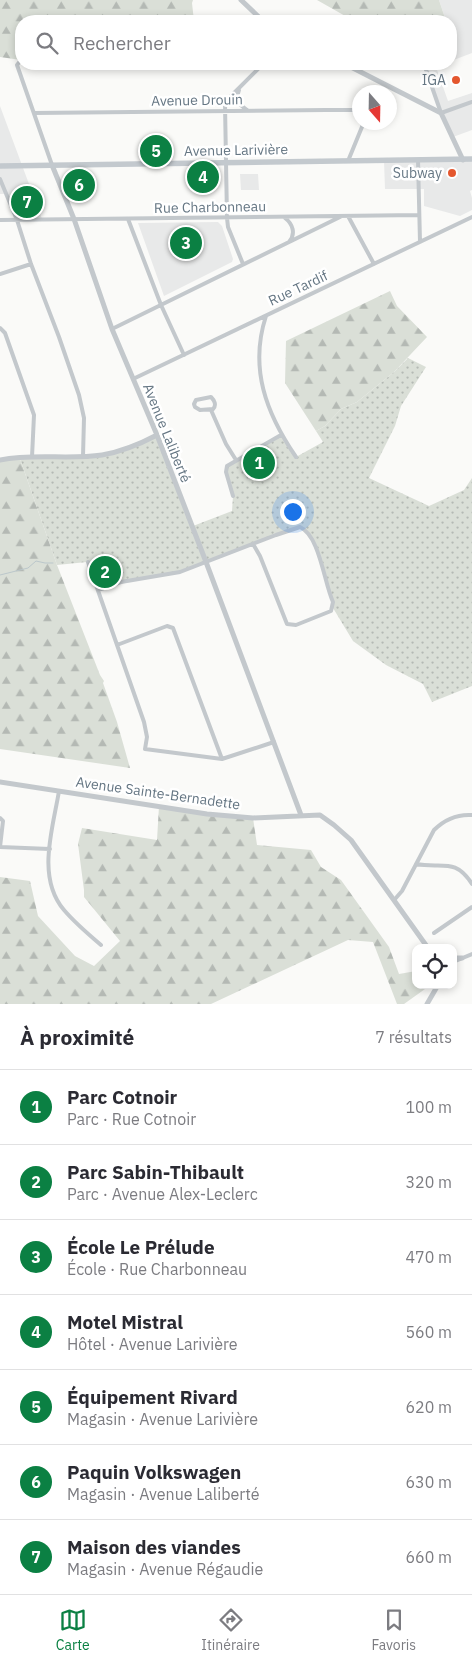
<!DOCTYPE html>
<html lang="fr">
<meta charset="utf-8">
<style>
body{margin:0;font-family:"IBM Plex Sans",sans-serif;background:#f7f7f7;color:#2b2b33}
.controls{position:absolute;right:15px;bottom:15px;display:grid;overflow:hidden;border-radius:10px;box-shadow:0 2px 8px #0003}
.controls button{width:45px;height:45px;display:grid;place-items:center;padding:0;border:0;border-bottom:1px solid #e1e1e2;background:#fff;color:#2b2b33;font:25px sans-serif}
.compass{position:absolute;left:352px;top:85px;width:45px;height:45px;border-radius:50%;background:#fff;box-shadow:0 2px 8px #0003;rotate:160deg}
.you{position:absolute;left:292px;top:511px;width:18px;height:18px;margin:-12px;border:4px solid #fff;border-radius:50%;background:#1a73e8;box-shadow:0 0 0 8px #1a73e833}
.badge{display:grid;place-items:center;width:32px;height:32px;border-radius:50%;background:#0b8043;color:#fff;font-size:16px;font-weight:700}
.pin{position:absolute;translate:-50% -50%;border:2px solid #fff;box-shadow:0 1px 5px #0006}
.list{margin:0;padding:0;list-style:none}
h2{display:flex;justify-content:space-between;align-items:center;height:65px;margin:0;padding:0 20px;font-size:21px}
h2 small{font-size:16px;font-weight:400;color:#7c7c81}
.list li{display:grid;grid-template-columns:32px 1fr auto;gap:15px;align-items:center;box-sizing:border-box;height:75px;padding:0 20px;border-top:1px solid #e1e1e2}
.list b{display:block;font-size:19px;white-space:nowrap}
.list p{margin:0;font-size:16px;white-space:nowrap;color:#7c7c81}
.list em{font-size:16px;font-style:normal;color:#7c7c81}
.icon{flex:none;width:28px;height:28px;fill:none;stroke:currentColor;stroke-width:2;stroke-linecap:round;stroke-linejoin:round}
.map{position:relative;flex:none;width:472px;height:1004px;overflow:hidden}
.search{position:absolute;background:#fff;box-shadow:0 2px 8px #0003;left:15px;right:15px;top:15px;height:55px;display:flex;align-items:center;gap:12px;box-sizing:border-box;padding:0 18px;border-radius:20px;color:#7c7c81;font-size:19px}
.sheet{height:590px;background:#fff}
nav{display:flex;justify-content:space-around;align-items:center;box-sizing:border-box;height:70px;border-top:1px solid #e1e1e2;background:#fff;font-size:14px;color:#7c7c81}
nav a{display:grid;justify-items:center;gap:2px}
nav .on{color:#0b8043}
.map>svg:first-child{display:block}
.built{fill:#e8e9e9}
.grass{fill:url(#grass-dots)}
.forest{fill:url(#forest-firs)}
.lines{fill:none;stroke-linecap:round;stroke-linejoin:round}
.stream{stroke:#bbc7cb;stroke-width:1}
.minor{stroke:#c3c8cc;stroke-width:4}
.tertiary{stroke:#c3c8cc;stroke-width:5}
.secondary{stroke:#c3c9ce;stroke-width:5.5}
.poi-dot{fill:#e4572e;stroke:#fff;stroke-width:2}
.labels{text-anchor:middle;stroke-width:5;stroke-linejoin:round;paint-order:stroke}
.poi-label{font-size:14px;fill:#657683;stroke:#fff;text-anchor:end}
.street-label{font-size:14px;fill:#657683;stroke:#fff}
</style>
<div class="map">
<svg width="472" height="1004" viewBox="0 0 472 1004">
<defs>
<pattern id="grass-dots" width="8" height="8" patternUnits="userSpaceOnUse" patternTransform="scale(1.25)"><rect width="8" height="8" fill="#dadfd7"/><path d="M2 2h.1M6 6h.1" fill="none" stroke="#b4b9b4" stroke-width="1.8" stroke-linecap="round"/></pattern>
<pattern id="forest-firs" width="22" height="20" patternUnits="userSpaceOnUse" patternTransform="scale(1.25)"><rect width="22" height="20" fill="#dadfd7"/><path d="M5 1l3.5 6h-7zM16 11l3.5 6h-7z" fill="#b4b9b4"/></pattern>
</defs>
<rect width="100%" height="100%" fill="#fafaf8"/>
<path class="built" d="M 439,0 L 472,0 L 472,53 L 451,61 L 451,21 L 446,21 Z
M 424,64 L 443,64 L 436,67 L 448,101 L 472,93 L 472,130 L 453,137 L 441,113 Z
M 0,106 L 42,219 L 17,220 L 6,194 L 0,194 Z
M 472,159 L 472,190 L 470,191 L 472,198 L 472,210 L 460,216 L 424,206 L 424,189 L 385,189 L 384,161 Z
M 240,174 L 258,174 L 259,190 L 241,190 Z
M 218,222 L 222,226 L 233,259 L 232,262 L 164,296 L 138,223 Z"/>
<path class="grass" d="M 408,358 L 426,367 L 401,406 L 395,426 L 369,478 L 429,506 L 464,490 L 472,478 L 472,686 L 432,702 L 423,684 L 386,665 L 353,641 L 333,608 L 330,593 L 311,537 L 300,527 L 180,572 L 135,580 L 98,590 L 87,562 L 57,565 L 19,456 L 103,455 L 157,435 L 193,526 L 232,511 L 233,496 L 226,472 L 227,466 L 281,435 L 296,457 L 323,442 L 316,431 L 325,426 L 341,409 L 357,402 L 394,372 Z"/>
<path class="forest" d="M 0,0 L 193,0 L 192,3 L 194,21 L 21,21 L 21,60 L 0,57 Z
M 317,0 L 439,0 L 446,21 L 354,21 Z
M 390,291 L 397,306 L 427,337 L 394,372 L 357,402 L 341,409 L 325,426 L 316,431 L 285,383 L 286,341 Z
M 19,456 L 57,565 L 100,675 L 104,681 L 103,683 L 117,722 L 130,768 L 0,749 L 0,460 Z
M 159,806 L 253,818 L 257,845 L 311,850 L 321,867 L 341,880 L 389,947 L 399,974 L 416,971 L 416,985 L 425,985 L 425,989 L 404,1004 L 397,1004 L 373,942 L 348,940 L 211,1004 L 0,1004 L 0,877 L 30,881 L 38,916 L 75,956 L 94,966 L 120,941 L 84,897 L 84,890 L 78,844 L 82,828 L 157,840 Z"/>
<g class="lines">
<path class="stream" d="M 0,575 L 28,568 L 36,561 L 45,563 L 53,563"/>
<path class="minor" d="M 21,60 L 17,65 L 52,165
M 424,64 L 441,113 L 472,102
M 239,90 L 237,97 L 238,103 L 247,110
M 34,113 L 326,110 L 357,110 L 360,112
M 418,160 L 420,242
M 348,161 L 364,122
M 0,179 L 17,220 L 31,264 L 59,337 L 79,395 L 84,418 L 83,456
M 348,216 L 374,264
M 285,218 C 293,224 296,234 289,242
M 128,219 L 161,305 L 184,355
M 0,220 L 419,215
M 243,264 L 228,227 L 227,218 L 225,105 L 231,96 L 263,64
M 0,274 L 31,264
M 266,316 C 249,368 266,413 296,457
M 0,328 L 5,333 L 34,415 L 32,457
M 112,329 L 340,217
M 133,379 L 472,217
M 211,397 C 214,400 217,405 213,409 L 200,410 L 195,407 L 194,404 L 196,400 Z
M 211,410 L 226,444 L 236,460
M 233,496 L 226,472 L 227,466 L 281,435
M 88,562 L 144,722 L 147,737 L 145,749 L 222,759 L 274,742
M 98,590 L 121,582 L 180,572 L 276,535 L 300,527 C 320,536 324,583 333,602 L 331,611 L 296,625 L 287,624 L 260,556 L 253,544
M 117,645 L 167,626 L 173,628 L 222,759
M 59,791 C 53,828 36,877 64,910 C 75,923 88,934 101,945
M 0,818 L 3,821 L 0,847
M 0,847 L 50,849
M 416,864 C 442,869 455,857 472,884
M 395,899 L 402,891 L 434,830 C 445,819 457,814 472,815
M 434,933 L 472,907
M 453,962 L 472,954"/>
<path class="tertiary" d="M 241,0 L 263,21
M 345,64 L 441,113 L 463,160
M 52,165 L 74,219 L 112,329 L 157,435 L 206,562 L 301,815
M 0,460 C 34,453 68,460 102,455 C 120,452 140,444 157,435
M 0,782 L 207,814 L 253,818 L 320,815 L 334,825 L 351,840 L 428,948
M 453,958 L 462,958
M 427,1004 L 438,985"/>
<path class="secondary" d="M 0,166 L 472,159"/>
</g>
<g class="poi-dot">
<circle cx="456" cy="80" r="5"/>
<circle cx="452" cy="173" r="5"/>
</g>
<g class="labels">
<g class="poi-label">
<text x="446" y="85">IGA</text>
<text x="442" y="178">Subway</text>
</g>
<g class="street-label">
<text transform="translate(197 100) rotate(-1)" y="5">Avenue Drouin</text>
<text transform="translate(236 150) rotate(-1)" y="5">Avenue Larivière</text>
<text transform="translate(210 207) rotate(-1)" y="5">Rue Charbonneau</text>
<text transform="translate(298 288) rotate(-25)" y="5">Rue Tardif</text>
<text transform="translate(167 433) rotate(68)" y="5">Avenue Laliberté</text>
<text transform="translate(158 793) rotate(8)" y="5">Avenue Sainte-Bernadette</text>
</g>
</g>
</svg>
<div class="controls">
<button><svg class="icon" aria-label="locate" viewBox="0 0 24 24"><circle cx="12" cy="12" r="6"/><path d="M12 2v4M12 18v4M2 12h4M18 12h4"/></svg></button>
</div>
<svg class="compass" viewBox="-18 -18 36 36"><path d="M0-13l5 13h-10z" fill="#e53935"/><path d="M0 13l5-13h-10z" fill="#7c7c81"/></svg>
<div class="you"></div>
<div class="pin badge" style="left:259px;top:463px">1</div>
<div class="pin badge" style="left:105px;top:572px">2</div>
<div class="pin badge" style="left:186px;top:243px">3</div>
<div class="pin badge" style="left:203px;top:177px">4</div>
<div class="pin badge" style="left:156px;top:151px">5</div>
<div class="pin badge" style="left:79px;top:185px">6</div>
<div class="pin badge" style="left:27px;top:202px">7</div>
<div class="search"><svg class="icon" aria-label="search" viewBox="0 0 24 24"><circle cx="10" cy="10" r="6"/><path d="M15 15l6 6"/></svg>Rechercher</div>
</div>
<section class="sheet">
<h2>À proximité<small>7 résultats</small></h2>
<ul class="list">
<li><span class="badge">1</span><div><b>Parc Cotnoir</b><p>Parc · Rue Cotnoir</p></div><em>100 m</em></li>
<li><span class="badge">2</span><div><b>Parc Sabin-Thibault</b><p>Parc · Avenue Alex-Leclerc</p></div><em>320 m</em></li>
<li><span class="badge">3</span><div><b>École Le Prélude</b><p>École · Rue Charbonneau</p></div><em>470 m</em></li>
<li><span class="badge">4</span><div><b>Motel Mistral</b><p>Hôtel · Avenue Larivière</p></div><em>560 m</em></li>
<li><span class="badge">5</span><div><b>Équipement Rivard</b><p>Magasin · Avenue Larivière</p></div><em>620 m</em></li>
<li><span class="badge">6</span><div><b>Paquin Volkswagen</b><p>Magasin · Avenue Laliberté</p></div><em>630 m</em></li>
<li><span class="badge">7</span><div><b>Maison des viandes</b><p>Magasin · Avenue Régaudie</p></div><em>660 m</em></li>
</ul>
</section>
<nav>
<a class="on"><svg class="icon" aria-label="map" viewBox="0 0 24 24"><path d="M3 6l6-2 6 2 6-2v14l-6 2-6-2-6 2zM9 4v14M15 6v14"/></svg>Carte</a>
<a><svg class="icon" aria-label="directions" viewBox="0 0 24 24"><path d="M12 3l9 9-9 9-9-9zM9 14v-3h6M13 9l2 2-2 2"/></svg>Itinéraire</a>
<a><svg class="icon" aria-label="saved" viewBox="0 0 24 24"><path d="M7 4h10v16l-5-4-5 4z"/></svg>Favoris</a>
</nav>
